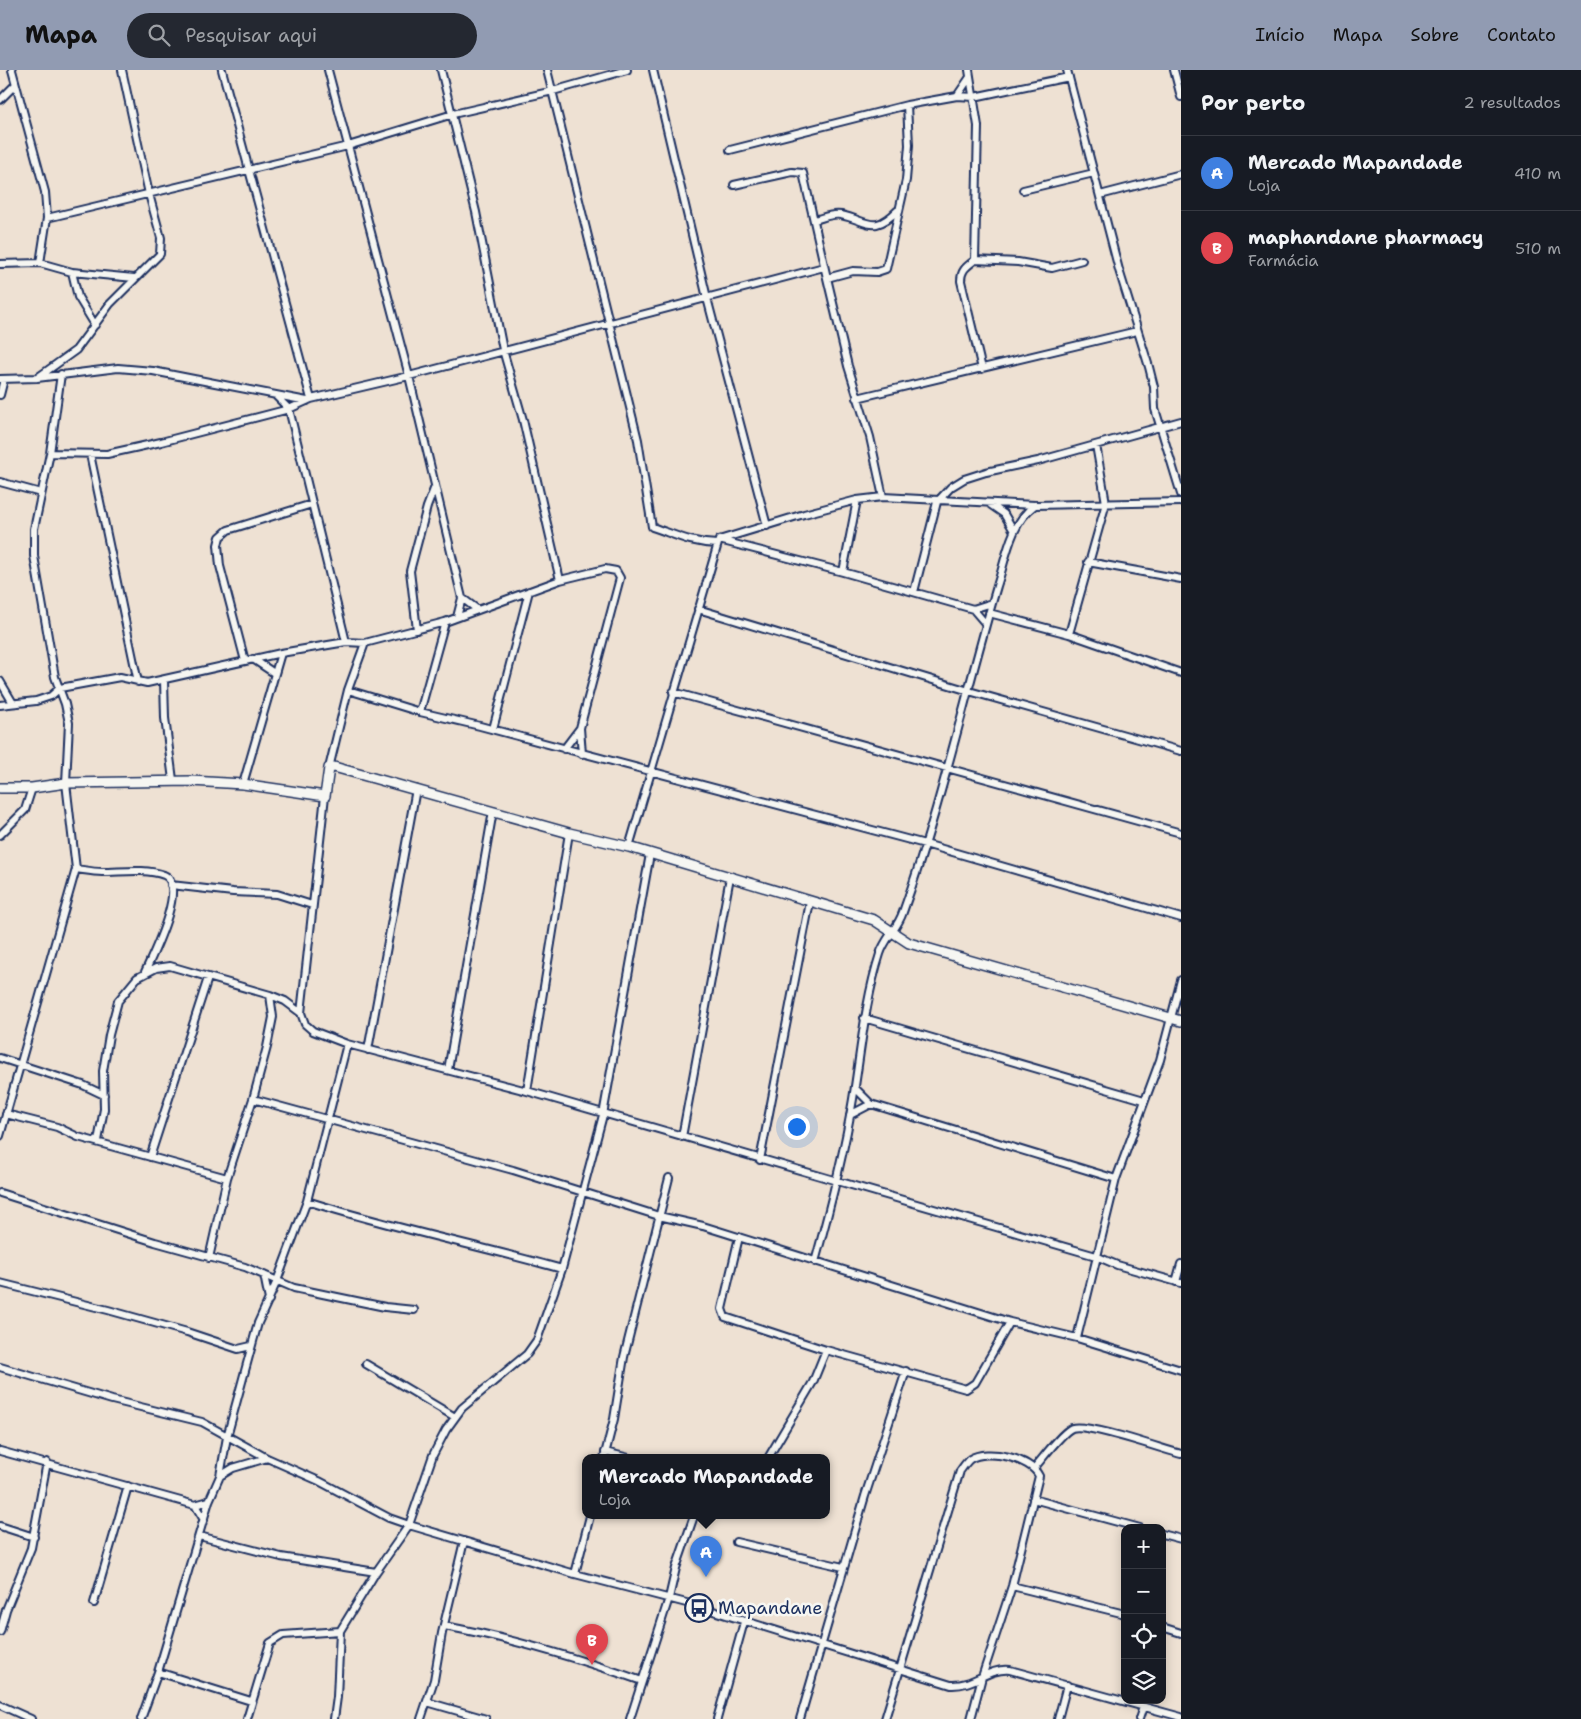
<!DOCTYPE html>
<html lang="pt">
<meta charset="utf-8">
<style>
body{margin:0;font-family:"Shantell Sans",sans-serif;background:#242831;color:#f1f3f6}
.controls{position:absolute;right:15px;bottom:15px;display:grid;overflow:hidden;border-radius:10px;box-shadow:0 2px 12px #0003}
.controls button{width:45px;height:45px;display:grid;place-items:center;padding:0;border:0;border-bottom:1px solid #363941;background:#171b24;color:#f1f3f6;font:25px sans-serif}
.you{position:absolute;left:796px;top:1056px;width:18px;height:18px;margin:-12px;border:4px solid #fff;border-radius:50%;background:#1a73e8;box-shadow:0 0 0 8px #1a73e833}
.badge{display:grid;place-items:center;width:32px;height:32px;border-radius:50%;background:#919bb2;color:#fff;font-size:16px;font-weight:700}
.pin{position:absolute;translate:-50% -41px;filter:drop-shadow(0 1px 2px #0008)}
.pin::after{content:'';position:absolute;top:26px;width:18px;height:15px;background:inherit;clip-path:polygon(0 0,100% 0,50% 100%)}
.popup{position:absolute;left:582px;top:1384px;width:248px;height:65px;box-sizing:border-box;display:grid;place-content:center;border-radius:10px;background:#171b24;filter:drop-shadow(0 1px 4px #0005);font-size:16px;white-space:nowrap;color:#9ea1a6}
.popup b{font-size:19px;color:#f1f3f6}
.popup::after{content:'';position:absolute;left:50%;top:100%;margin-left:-10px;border:10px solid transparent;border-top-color:#171b24}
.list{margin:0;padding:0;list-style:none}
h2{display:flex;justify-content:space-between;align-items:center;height:65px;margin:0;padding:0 20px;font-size:21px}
h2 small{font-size:16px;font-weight:400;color:#9ea1a6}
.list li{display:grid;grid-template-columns:32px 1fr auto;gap:15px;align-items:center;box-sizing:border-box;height:75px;padding:0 20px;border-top:1px solid #363941}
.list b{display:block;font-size:19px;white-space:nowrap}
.list p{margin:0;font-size:16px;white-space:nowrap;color:#9ea1a6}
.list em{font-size:16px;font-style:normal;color:#9ea1a6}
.icon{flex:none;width:28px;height:28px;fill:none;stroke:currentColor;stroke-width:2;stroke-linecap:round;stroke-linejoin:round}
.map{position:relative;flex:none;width:1181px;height:1649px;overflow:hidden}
header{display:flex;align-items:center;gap:30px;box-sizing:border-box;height:70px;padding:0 25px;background:#919bb2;color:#111}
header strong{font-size:24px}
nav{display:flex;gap:28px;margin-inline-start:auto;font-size:18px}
.search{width:350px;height:45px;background:#242831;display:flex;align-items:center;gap:12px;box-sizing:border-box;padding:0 18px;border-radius:28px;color:#9ea1a6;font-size:19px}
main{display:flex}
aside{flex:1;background:#171b24}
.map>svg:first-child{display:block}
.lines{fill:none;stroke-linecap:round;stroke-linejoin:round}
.street-casing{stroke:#1b2f5e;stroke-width:10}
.secondary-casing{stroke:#1b2f5e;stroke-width:12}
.street{stroke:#f6f6f2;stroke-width:6}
.secondary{stroke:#f6f6f2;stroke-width:9}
.labels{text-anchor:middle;stroke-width:5;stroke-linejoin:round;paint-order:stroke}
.poi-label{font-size:18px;fill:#1b2f5e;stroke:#f6f6f2;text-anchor:start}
</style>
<header>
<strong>Mapa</strong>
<div class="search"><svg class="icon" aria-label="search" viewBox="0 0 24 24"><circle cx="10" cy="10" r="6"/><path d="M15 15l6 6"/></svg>Pesquisar aqui</div>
<nav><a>Início</a><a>Mapa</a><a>Sobre</a><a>Contato</a></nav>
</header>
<main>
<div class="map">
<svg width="1181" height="1649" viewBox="0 0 1181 1649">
<rect width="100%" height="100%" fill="#eee1d3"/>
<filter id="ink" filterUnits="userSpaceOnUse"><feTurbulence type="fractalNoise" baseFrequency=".02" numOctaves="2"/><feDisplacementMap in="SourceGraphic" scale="10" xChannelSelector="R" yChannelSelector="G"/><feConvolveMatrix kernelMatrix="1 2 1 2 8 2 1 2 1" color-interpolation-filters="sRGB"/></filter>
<g filter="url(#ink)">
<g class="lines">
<defs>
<path id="street" d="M 12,0 L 45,122 L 47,148 L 40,193
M 222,0 L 311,329
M 328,0 L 409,306 L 462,528 L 457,547
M 441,0 L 476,142 L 503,280 L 523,350 L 560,510
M 547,0 L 638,370 L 652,457 C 676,465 690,473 717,474
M 653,0 L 707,228 L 767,456
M 969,0 L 978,56 L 975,190
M 1067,0 L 1119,200 L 1149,297 L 1154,317 L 1155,339 L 1181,424
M 1174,0 L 1181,27
M 957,26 L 970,7
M 0,30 L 15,15
M 730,80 L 907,35 L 957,26 L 974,27 L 1069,7
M 734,115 L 792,102 L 803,103 L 827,208
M 1023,120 L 1094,103
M 1100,125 L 1181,104
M 47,148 L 348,76 L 453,44 L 553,21 L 627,0
M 814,150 C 823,148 832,143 841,145 C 869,151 873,165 898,140
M 0,194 L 40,193 L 72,202 L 134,208
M 72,202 L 78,227 L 95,255
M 982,299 L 961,211 C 961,200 966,197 975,190 L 1018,192 L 1052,198 L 1082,190
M 37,308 L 76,280 L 110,234 L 160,184 L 161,168 L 149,124 L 122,0
M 0,309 L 37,308 L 118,298 L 153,301 L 307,331
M 0,325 L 4,309
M 276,326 L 289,339 L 346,572
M 857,328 L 1137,261
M 50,383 L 107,384 L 161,372 L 289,339 L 311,329 L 409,306 L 824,197
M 90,384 L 138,612
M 0,412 L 41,423
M 883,427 L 870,367 L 848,296 L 827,208 L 853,201 L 877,202 L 886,199 L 906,110 L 909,75 L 907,35
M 991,435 L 1004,444 L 1014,461
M 719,470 L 843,502 L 973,539 L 992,533
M 1088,492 L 1181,509
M 843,502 L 857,430
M 914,522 L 937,432 L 951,417 L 964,409 L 986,402 L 1038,391 L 1181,351
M 462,528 L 478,540
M 698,539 L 969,621 L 1181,681
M 973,539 L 985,553
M 989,543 L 1069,564 L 1181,603
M 417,560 L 410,501 L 427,437 L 434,419
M 1069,564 L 1106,433 L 1096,375
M 253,589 L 274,603
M 245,591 L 220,496 L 218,475 L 220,467 L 228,460 L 312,434
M 164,610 L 165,648 L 173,710
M 0,611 L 13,633
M 348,620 L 420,642 L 480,656 L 925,774 L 1181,848
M 673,622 L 1181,763
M 0,635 L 36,631 L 51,626 L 60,618 L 120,607 L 147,613 L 281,583 L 346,572 L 365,573 L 445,552 L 560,510 L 605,499 L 616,501 L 620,508 L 580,658 L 582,684
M 420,642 L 445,552
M 493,659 L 529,521
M 564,679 L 580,658
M 329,698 L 348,620 L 365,573
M 243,714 L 281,583
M 325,726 L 301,943 L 305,954 L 313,961 L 347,974 L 527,1021 L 1096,1186 L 1117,1195 L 1181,1213
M 0,765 L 25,740 L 32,718
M 629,777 L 719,470 L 804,444 L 857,430 L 883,427 L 1035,435 L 1181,432
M 76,799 C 84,800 93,802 102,802 C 122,802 145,798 164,805 C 188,815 152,886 145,902
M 171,815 L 233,822 L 277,824 L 312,835
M 864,948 L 1144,1030
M 368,980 L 416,719
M 0,988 L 83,1015 L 104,1025
M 448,1000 L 493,741
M 855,1018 L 871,1034 L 1116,1109
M 527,1021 L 569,763
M 253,1029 L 513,1100 L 659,1146 L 703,1156 L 1010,1252 L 1077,1268 L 1181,1300
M 6,1044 L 57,1057 L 78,1067 L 227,1108
M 850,1045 L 871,1034
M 0,1066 L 76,799 L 66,713 L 69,653 L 65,634 L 55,607 L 34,486 L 34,459 L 50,383 L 61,304
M 682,1067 L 730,807
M 98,1071 L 104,1039 L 103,1001 L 109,965 L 118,931 L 137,908 L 156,898 L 170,896 L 270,925 L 285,931 L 301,943
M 150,1087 L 208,908
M 760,1090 L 810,832
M 0,1123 L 155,1172 L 245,1197 L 294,1218 L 385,1237 L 414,1240
M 307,1131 C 391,1158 477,1175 562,1199
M 739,1167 L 722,1239 L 725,1247 L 826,1280 L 966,1319 L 975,1313 L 1010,1252
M 209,1188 L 227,1108 L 253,1029 L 267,977 L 273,947 L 270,925
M 815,1192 C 830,1138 844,1084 853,1029 C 861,980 865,931 880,884 C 885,868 898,858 903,842 C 941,736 965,625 997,516 C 1006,489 1010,453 1035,435
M 264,1205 L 269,1230
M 1176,1212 L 1181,1194
M 0,1213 L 108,1240 L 187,1262 L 238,1279 L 251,1276
M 1077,1268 L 1116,1109 L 1160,990 L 1181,910
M 366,1294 L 455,1347
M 0,1297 L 112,1330 L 202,1352 L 267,1388 L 319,1411 L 389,1448 L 409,1455 L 575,1504 L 694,1535 L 951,1615 C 975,1616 987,1598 1010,1600 L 1181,1647
M 0,1381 L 195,1435 L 209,1431
M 605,1382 L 629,1388
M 604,1388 L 614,1349 L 624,1287 L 669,1108
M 768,1388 L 813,1312 L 826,1280
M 1035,1397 C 1043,1388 1062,1362 1072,1358 C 1088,1353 1162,1379 1181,1384
M 220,1406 L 233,1398 L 267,1388
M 1033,1429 L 1140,1458
M 195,1435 L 204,1450
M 0,1456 L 34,1467
M 1162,1464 L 1181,1469
M 199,1466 L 281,1487 L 376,1502
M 736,1472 L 843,1497
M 575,1504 L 590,1446
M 1012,1516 L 1125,1544
M 94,1533 L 128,1416
M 444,1556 C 512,1568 577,1588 642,1611
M 1162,1557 L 1181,1563
M 0,1562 L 6,1540 L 31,1478 L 47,1392
M 158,1602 L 251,1631
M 427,1632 L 486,1649
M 0,1635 L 31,1649
M 141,1649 L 158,1602 L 209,1431 L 220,1406 L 227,1367 L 258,1253 L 277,1211 L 307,1131 L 347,974
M 247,1649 L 270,1573 L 283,1565 L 340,1561 L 376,1502 L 409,1455 L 433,1385 L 446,1360 L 462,1338 L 527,1284 L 537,1270 L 562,1199 L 603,1045 L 650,784
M 334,1649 L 337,1627 L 340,1561
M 421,1649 L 434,1610 L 442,1563 L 464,1471
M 630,1649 L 669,1528 L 676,1498 L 694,1446
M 717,1649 L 744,1552
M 800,1649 L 865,1426 L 906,1301
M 885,1649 L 960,1401 C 963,1397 966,1392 970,1389 C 987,1378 1031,1388 1039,1406 L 1012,1516 L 982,1607 L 971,1649
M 1058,1649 L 1067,1615
M 1139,1649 L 1143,1637"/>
<path id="secondary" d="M 0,718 L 32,718 L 66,713 L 191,711 L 243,714 L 325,726 L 329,698 L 334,697 L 569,763 L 629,777 L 874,850 L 909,873 L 1181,951"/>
</defs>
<use href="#street" class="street-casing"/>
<use href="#secondary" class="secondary-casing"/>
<use href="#street" class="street"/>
<use href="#secondary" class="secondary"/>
</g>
</g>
<defs>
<symbol id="bus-ring" viewBox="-11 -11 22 22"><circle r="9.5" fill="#f6f6f2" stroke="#1b2f5e" stroke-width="1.5"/><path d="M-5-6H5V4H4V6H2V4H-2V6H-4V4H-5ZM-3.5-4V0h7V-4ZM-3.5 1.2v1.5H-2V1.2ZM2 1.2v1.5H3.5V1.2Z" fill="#1b2f5e"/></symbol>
</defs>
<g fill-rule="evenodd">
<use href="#bus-ring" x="683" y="1522" width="32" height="32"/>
</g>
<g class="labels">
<g class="poi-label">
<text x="718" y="1544">Mapandane</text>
</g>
</g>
</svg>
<div class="controls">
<button>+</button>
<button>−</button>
<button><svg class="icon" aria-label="locate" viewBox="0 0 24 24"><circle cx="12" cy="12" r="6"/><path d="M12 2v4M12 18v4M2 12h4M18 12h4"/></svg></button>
<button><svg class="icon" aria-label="layers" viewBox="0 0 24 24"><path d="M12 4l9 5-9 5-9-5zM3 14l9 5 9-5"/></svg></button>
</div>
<div class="you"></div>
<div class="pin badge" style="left:706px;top:1507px;background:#3f7fe0">A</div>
<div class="popup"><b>Mercado Mapandade</b>Loja</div>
<div class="pin badge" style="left:592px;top:1595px;background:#e0444e">B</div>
</div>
<aside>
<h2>Por perto<small>2 resultados</small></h2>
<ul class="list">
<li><span class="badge" style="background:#3f7fe0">A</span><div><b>Mercado Mapandade</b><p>Loja</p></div><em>410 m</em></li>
<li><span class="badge" style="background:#e0444e">B</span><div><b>maphandane pharmacy</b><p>Farmácia</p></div><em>510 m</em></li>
</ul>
</aside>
</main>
